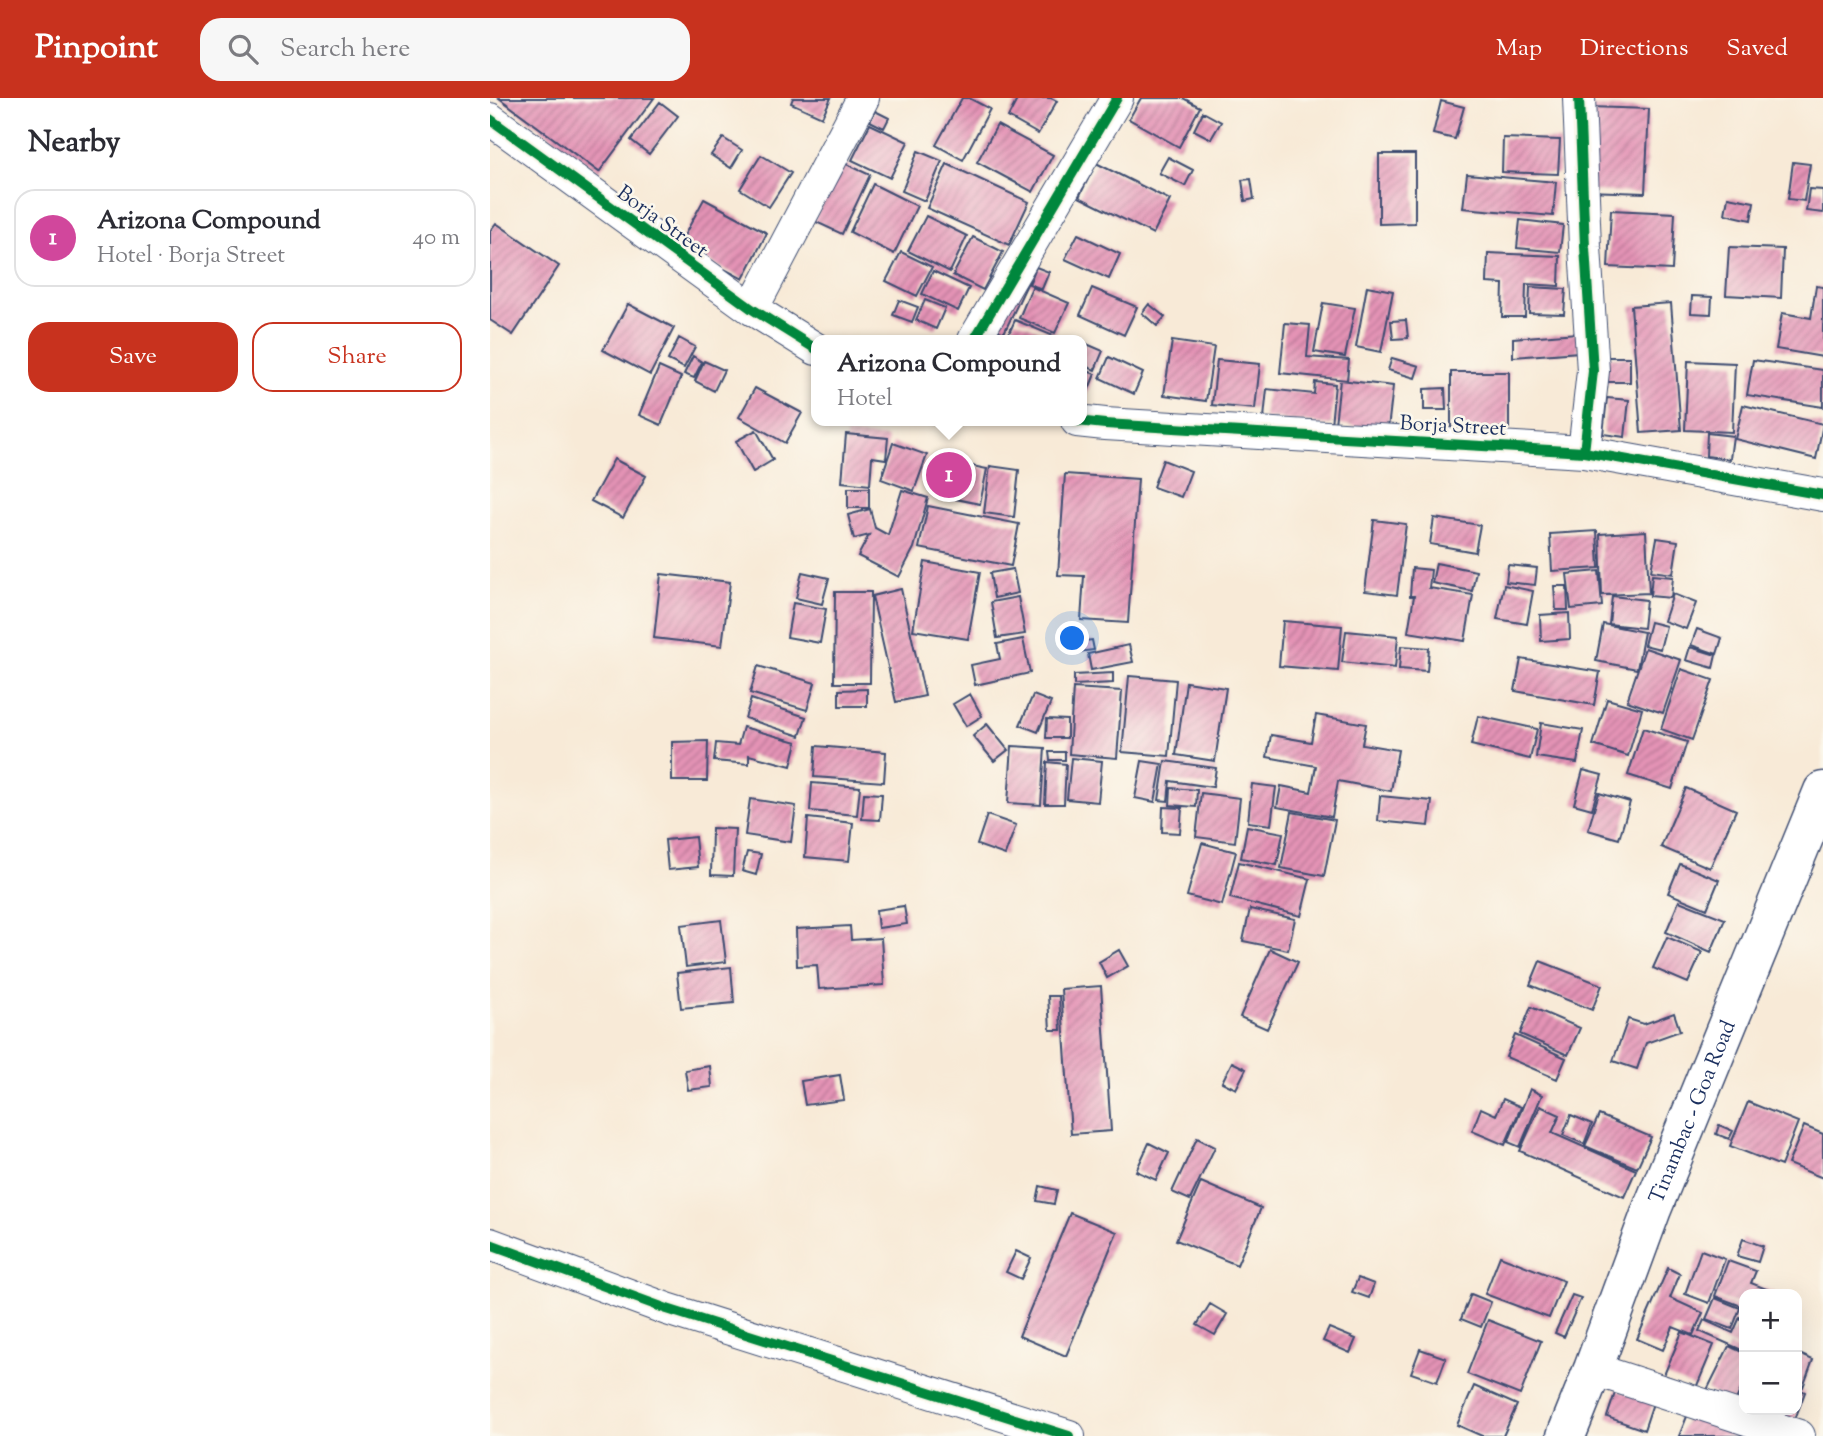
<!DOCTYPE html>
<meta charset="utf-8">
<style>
body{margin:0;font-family:"Sorts Mill Goudy",serif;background:#f7f7f7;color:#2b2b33}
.controls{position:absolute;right:21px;bottom:21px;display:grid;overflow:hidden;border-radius:14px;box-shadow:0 7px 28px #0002}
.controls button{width:63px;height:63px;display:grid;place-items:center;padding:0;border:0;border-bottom:2px solid #e1e1e2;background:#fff;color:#2b2b33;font:35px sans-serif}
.you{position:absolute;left:583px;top:541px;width:24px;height:24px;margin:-18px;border:5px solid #fff;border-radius:50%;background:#1a73e8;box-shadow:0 0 0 10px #1a73e833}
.badge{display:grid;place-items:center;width:46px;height:46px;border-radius:50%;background:#c8321e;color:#fff;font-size:23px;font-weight:700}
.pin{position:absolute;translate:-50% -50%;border:4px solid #fff;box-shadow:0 2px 7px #0006}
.popup{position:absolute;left:321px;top:237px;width:276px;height:91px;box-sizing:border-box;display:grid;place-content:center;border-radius:14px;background:#fff;filter:drop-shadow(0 2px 5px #0005);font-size:23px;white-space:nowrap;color:#7c7c81}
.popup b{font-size:26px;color:#2b2b33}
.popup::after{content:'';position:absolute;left:50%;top:100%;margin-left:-14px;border:14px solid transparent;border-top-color:#fff}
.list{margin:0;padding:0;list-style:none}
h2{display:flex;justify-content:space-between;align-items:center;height:91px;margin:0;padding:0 28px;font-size:30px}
h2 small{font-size:23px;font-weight:400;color:#7c7c81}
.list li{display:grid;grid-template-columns:46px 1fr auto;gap:21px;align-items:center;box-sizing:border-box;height:98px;margin:0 14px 14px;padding:0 14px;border:2px solid #e1e1e2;border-radius:21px}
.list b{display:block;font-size:26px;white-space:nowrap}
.list p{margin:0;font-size:23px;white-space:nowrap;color:#7c7c81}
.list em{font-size:23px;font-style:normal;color:#7c7c81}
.actions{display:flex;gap:14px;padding:21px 28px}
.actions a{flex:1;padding:16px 0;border:2px solid #c8321e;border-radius:21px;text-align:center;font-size:24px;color:#c8321e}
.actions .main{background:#c8321e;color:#fff}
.icon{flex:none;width:38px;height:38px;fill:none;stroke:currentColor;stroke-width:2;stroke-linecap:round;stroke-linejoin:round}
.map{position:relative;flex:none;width:1333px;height:1338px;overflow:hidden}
header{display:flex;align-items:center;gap:42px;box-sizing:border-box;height:98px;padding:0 35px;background:#c8321e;color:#fff}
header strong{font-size:33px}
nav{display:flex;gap:38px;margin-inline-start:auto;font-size:24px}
.search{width:490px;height:63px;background:#f7f7f7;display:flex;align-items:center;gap:18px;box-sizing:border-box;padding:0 24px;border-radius:21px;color:#7c7c81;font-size:26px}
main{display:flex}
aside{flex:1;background:#fff}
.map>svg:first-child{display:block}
.building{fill:url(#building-hatch)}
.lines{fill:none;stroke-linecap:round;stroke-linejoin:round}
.street-casing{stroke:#3c4b70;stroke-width:34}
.secondary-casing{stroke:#3c4b70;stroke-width:41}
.street{stroke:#fff;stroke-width:32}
.secondary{stroke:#fff;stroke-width:38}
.cycleway-casing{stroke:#fbf7ec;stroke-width:15}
.cycleway{stroke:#00873e;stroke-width:10}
.labels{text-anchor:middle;stroke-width:5;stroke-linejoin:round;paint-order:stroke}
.street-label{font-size:21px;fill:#1b2f5e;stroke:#fbf7ec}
</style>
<header>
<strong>Pinpoint</strong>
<div class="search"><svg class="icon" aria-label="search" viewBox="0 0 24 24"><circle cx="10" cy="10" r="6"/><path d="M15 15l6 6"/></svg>Search here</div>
<nav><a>Map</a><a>Directions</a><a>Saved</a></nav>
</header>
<main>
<aside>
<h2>Nearby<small></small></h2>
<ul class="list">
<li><span class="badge" style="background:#d1479c">1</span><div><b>Arizona Compound</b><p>Hotel · Borja Street</p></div><em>40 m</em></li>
</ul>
<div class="actions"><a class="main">Save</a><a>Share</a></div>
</aside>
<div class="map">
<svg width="1333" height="1338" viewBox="0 0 1333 1338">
<defs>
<pattern id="building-hatch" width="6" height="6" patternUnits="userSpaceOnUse" patternTransform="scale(1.75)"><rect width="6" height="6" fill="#e493b5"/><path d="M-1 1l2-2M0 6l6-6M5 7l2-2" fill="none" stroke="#b87896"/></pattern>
</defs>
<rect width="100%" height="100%" fill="#fbf7ec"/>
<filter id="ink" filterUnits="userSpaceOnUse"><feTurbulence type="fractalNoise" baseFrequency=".0143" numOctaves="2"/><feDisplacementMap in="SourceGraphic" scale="14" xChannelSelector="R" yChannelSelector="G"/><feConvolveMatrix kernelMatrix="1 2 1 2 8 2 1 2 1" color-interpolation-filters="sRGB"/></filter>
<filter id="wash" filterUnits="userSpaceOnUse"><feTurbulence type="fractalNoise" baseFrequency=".00686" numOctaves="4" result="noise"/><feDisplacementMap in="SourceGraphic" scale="28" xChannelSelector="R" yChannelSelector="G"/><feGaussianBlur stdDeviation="1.57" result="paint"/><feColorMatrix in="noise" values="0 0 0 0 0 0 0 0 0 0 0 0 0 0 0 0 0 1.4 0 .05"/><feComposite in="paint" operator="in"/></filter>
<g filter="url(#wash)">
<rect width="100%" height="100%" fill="#f8ead7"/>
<g id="blocks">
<path class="building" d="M 9,0 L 164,0 L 109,74 Z
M 303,0 L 341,0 L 332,19 L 301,5 Z
M 472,0 L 479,0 L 500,11 L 473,62 L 446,47 Z
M 528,0 L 561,0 L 567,3 L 548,36 L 518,19 Z
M 651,0 L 693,0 L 710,9 L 689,49 L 639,21 Z
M 951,3 L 974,9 L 965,41 L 943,36 Z
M 170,4 L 188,18 L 159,56 L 141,42 Z
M 1100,9 L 1159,11 L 1155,95 L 1097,93 Z
M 385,13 L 399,20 L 394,30 L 380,23 Z
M 713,14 L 731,24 L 721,41 L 704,32 Z
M 380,26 L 418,44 L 400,80 L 362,62 Z
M 507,27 L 563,57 L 543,94 L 487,64 Z
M 233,40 L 252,52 L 241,70 L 221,57 Z
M 1013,40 L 1070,42 L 1068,76 L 1012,74 Z
M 428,53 L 452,63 L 435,103 L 412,93 Z
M 889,56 L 925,56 L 925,125 L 889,126 Z
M 271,57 L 301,75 L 279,109 L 250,91 Z
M 678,59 L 703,72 L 695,88 L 669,75 Z
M 352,64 L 380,77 L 352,136 L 324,123 Z
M 1303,64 L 1320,66 L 1314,103 L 1298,101 Z
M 606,65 L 680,102 L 663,136 L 589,99 Z
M 457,66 L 539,104 L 519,147 L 437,110 Z
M 977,76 L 1066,84 L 1063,118 L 973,110 Z
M 761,81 L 764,101 L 755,103 L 752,82 Z
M 383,86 L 427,108 L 404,156 L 360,134 Z
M 1319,91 L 1333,92 L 1333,115 L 1316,113 Z
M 1238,99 L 1264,104 L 1261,122 L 1235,116 Z
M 214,101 L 277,135 L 253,181 L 189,147 Z
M 1121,112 L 1185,115 L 1182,172 L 1118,169 Z
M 436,118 L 477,138 L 460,174 L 418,153 Z
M 1030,122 L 1073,127 L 1070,154 L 1027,150 Z
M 6,125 L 69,168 L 23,237 L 0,222 L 0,133 Z
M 588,136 L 630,156 L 619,181 L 575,161 Z
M 483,139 L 513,154 L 493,192 L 463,177 Z
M 1239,149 L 1293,151 L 1291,200 L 1236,197 Z
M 411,154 L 442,169 L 427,198 L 396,183 Z
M 998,155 L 1070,158 L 1069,188 L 1036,186 L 1035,219 L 1012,219 L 1013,186 L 997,185 Z
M 546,169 L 559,174 L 552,191 L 539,186 Z
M 443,173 L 479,190 L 468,213 L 432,196 Z
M 531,178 L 539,182 L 514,235 L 507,232 Z
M 877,188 L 903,193 L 891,254 L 866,249 Z
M 1326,188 L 1333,189 L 1333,259 L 1286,251 L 1292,215 L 1321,220 Z
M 542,189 L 579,205 L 565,235 L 529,220 Z
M 1040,189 L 1076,191 L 1074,216 L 1039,215 Z
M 602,190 L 647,209 L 634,237 L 590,217 Z
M 1202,198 L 1222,199 L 1221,216 L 1201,215 Z
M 409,202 L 428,209 L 422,224 L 403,217 Z
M 435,202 L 455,210 L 446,231 L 426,222 Z
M 833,205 L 865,210 L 855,259 L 824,254 Z
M 1181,205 L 1191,332 L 1151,335 L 1141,208 Z
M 138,206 L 184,230 L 160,277 L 113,252 Z
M 659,206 L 675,219 L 667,228 L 652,215 Z
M 525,222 L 566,239 L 565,242 L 516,242 Z
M 916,222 L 918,240 L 903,241 L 901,223 Z
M 795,225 L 820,227 L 817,259 L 859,262 L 857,282 L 790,275 Z
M 1087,235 L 1089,254 L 1023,259 L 1023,240 Z
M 189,240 L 205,249 L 194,270 L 178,262 Z
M 682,243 L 724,249 L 716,303 L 674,297 Z
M 592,244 L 613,253 L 605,272 L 592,267 Z
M 203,258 L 212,264 L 204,280 L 194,276 Z
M 619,259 L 653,275 L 644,296 L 610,280 Z
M 1110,259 L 1140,259 L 1140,284 L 1110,284 Z
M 902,260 L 929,268 L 925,280 L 898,272 Z
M 727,262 L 770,266 L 765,311 L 722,307 Z
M 1263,262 L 1333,272 L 1333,309 L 1257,297 Z
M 214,263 L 234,272 L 224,293 L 205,283 Z
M 1198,263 L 1245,265 L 1242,334 L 1195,332 Z
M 169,269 L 191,279 L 171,327 L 149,317 Z
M 592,271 L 605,276 L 592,308 Z
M 961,274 L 1019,274 L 1019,330 L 961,330 Z
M 850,282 L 903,288 L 898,331 L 845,326 Z
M 825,284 L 845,286 L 841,327 L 774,320 L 777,291 L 824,296 Z
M 265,290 L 312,315 L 295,345 L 249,319 Z
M 955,290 L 956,312 L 934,312 L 934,291 Z
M 1117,300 L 1139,302 L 1135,339 L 1113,336 Z
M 1253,307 L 1333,326 L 1326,361 L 1245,341 Z
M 266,332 L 283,362 L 263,374 L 246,343 Z
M 1217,335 L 1243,338 L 1240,361 L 1216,358 Z
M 356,336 L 398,340 L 396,361 L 382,359 L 380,387 L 352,384 Z
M 403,345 L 437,357 L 424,393 L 391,381 Z
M 124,361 L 156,378 L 133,420 L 101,403 Z
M 453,362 L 497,371 L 490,406 L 446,397 Z
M 673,362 L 701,373 L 691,399 L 663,389 Z
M 500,368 L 529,372 L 524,419 L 494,415 Z
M 575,376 L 648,381 L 638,525 L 591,522 L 594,478 L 568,477 Z
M 358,390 L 379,390 L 379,410 L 358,410 Z
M 412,392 L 438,400 L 424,450 L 409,479 L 368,458 L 379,437 L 364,441 L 358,417 L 380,411 L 385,430 L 398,437 Z
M 438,408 L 529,426 L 521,468 L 429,450 Z
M 944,420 L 990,427 L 985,454 L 940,446 Z
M 884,422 L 916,426 L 907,497 L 875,493 Z
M 1107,433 L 1109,470 L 1062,473 L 1060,436 Z
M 1156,433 L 1159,495 L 1112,497 L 1110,436 Z
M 1167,440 L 1188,443 L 1183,476 L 1161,473 Z
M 435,464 L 490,474 L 478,541 L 423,532 Z
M 946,465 L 986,473 L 982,493 L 942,485 Z
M 1018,467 L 1047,470 L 1045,487 L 1016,484 Z
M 922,470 L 941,472 L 939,490 L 983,497 L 975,543 L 918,534 L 924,498 L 920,498 Z
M 523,471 L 528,495 L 504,500 L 500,475 Z
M 1109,473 L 1112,508 L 1081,511 L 1077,476 Z
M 312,474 L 339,480 L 332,506 L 306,500 Z
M 171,476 L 240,484 L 232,548 L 164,540 Z
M 1162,477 L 1183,479 L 1181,500 L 1160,498 Z
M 1014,487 L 1043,493 L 1037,526 L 1007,521 Z
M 1064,488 L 1077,488 L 1078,512 L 1066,512 Z
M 411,491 L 435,598 L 406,604 L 382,498 Z
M 345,494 L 381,494 L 380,585 L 344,585 Z
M 1183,496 L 1206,505 L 1196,531 L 1174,523 Z
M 1122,498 L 1156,502 L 1153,530 L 1119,526 Z
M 528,499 L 535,536 L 507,540 L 501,504 Z
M 303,505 L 336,511 L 330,545 L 297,539 Z
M 1079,515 L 1080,541 L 1051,543 L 1050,517 Z
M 793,523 L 852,528 L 848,573 L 789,568 Z
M 1160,524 L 1176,528 L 1170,551 L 1154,547 Z
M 1113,526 L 1154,534 L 1147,571 L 1106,563 Z
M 1207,531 L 1232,540 L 1227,556 L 1201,547 Z
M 856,533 L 908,538 L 905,570 L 852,564 Z
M 533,541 L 540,575 L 485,587 L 481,567 L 510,561 L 507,546 Z
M 602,542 L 604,552 L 588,554 L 587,544 Z
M 639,547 L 643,564 L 601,572 L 598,556 Z
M 911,548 L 939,550 L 937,573 L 909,571 Z
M 1200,549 L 1226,557 L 1223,570 L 1196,562 Z
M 1155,550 L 1191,562 L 1173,615 L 1137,603 Z
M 1031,561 L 1110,574 L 1104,607 L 1025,593 Z
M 268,568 L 325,585 L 317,612 L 260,595 Z
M 1191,571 L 1223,582 L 1202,642 L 1171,631 Z
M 623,575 L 623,585 L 584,587 L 584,577 Z
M 639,578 L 686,582 L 679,658 L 632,654 Z
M 696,584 L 736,590 L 725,663 L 686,657 Z
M 583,590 L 632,593 L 627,660 L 579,656 Z
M 377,591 L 377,608 L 349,608 L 349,592 Z
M 480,596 L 492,618 L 476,628 L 463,606 Z
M 543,597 L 561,604 L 548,634 L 530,627 Z
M 261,601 L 316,619 L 310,638 L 255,620 Z
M 1117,601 L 1152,611 L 1138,658 L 1103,647 Z
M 826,617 L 876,626 L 872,646 L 908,652 L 901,693 L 848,683 L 842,719 L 787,709 L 791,688 L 821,694 L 826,668 L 777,659 L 781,637 L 821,644 Z
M 988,618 L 1047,631 L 1040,661 L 981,647 Z
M 557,621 L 577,622 L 577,640 L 556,640 Z
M 1051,625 L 1093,632 L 1087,665 L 1046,659 Z
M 497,626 L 518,652 L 504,663 L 483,638 Z
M 253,629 L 307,644 L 301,668 L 259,657 L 259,666 L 224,663 L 226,645 L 248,647 Z
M 1153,630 L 1197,644 L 1182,691 L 1138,677 Z
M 218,643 L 217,683 L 182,683 L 182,644 Z
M 326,648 L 396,654 L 394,684 L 324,679 Z
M 522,648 L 555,650 L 551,707 L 518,705 Z
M 559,654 L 575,654 L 575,662 L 560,662 Z
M 581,660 L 612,663 L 608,704 L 577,701 Z
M 652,663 L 672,666 L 665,704 L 645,700 Z
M 675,663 L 726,670 L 723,689 L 680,683 L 678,703 L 669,702 Z
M 557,664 L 576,666 L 574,706 L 555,706 Z
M 1093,672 L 1112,677 L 1102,711 L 1084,706 Z
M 322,685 L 370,689 L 367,717 L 320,713 Z
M 762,686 L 786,689 L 781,727 L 758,724 Z
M 681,690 L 707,692 L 706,709 L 680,707 Z
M 1196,690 L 1246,712 L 1220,770 L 1171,749 Z
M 374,695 L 392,696 L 390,722 L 372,721 Z
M 711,695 L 750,700 L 745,744 L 706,739 Z
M 1109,695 L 1140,704 L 1129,741 L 1098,732 Z
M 890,698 L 942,703 L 939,728 L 888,723 Z
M 260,701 L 306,708 L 301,744 L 255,737 Z
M 673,709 L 692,710 L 690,735 L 672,734 Z
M 802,714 L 845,722 L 834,778 L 791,770 Z
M 497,717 L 526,727 L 515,757 L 487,747 Z
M 318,720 L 363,725 L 359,763 L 315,759 Z
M 757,728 L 793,735 L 787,767 L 751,760 Z
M 222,730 L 245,731 L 243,778 L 221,777 Z
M 205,739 L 208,769 L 178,772 L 175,742 Z
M 712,745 L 746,754 L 732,807 L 697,798 Z
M 257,754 L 271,756 L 266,777 L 252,773 Z
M 749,764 L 820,781 L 811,818 L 740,800 Z
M 1190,766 L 1229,782 L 1217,811 L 1178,795 Z
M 1189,803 L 1235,821 L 1221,854 L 1176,834 Z
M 414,808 L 417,826 L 388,830 L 386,812 Z
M 760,811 L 805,821 L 798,852 L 753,843 Z
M 231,822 L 236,864 L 196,869 L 191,827 Z
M 360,828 L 361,842 L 391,840 L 394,887 L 329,891 L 327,867 L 307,868 L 306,831 Z
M 1177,839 L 1212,854 L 1198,885 L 1163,870 Z
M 780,851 L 808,864 L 777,931 L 750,919 Z
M 629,852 L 638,868 L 617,880 L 609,864 Z
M 1050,863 L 1112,887 L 1102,912 L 1040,887 Z
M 241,869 L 244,905 L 191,910 L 187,875 Z
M 611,888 L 621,1033 L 581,1036 L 571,891 Z
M 558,898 L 569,898 L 571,932 L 560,932 Z
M 1041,909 L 1090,930 L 1078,957 L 1030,936 Z
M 1184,915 L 1190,933 L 1156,945 L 1147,971 L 1123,963 L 1138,921 L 1154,926 Z
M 1025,937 L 1076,960 L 1067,981 L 1016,959 Z
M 742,964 L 756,971 L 746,991 L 732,984 Z
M 220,968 L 222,989 L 198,992 L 195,972 Z
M 350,977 L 354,1002 L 315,1007 L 311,983 Z
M 1040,991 L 1052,997 L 1030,1049 L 1018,1044 Z
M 1013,1001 L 1031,1009 L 1015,1047 L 982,1033 L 991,1010 L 1006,1017 Z
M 1258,1004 L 1308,1024 L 1291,1068 L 1240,1048 Z
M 1050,1008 L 1070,1017 L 1062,1035 L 1146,1072 L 1134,1099 L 1030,1053 Z
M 1081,1017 L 1102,1026 L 1094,1046 L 1073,1037 Z
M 1109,1017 L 1161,1039 L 1147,1070 L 1095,1048 Z
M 1229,1027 L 1243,1033 L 1239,1041 L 1226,1036 Z
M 1314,1028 L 1333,1036 L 1333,1080 L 1298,1066 Z
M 707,1040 L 725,1049 L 700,1102 L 682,1094 Z
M 659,1045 L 679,1055 L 666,1082 L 646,1073 Z
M 711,1084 L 771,1110 L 747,1167 L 686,1142 Z
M 550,1088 L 567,1092 L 564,1106 L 547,1103 Z
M 580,1115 L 627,1134 L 576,1258 L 529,1238 Z
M 1253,1141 L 1273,1148 L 1268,1164 L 1247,1158 Z
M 1211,1152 L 1235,1161 L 1219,1205 L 1195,1196 Z
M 526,1153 L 541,1160 L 531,1181 L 516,1174 Z
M 1010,1158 L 1074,1183 L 1059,1220 L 995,1196 Z
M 1238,1163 L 1266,1173 L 1261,1185 L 1284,1194 L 1283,1196 L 1254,1196 L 1254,1209 L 1225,1198 Z
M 1178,1170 L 1190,1176 L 1180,1200 L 1213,1215 L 1203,1237 L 1183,1229 L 1173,1252 L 1147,1241 Z
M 868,1180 L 884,1186 L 879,1200 L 862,1194 Z
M 981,1196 L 1001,1204 L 991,1229 L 971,1221 Z
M 1082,1197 L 1091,1200 L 1074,1239 L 1065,1235 Z
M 1225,1200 L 1250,1210 L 1242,1231 L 1216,1221 Z
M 720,1206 L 737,1216 L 725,1237 L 707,1227 Z
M 1250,1219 L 1254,1221 L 1254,1253 L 1209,1233 L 1214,1222 L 1243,1235 Z
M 998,1222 L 1051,1243 L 1030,1297 L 977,1276 Z
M 839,1230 L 866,1241 L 860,1255 L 833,1243 Z
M 1192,1234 L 1224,1247 L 1206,1290 L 1174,1277 Z
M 1239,1248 L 1254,1255 L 1254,1285 L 1244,1306 L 1217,1292 Z
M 930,1251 L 956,1260 L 947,1284 L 921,1275 Z
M 1307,1255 L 1323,1262 L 1313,1289 L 1307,1286 Z
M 984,1288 L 1027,1307 L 1013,1338 L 992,1338 L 967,1327 Z
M 1307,1290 L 1315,1294 L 1304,1324 L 1272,1312 L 1307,1312 Z
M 1126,1292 L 1163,1305 L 1154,1332 L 1117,1319 Z
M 1202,1306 L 1257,1329 L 1253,1338 L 1189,1338 Z"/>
</g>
</g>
<g filter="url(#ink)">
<use href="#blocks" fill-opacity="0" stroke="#3c4b70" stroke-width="2"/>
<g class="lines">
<defs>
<path id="street" d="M 1089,0 L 1095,149 L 1103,273 L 1094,354
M 0,21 L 262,211 L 326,251
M 262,211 L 373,0
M 484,242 L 627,0
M 587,323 L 615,326 L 1094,354 L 1333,397
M 0,1146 L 177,1211 L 579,1338
M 1103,1271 L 1309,1338"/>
<g id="secondary">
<path id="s1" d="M 1076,1338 L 1103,1271 L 1162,1111 L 1333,693"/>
</g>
</defs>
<use href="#street" class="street-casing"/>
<use href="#secondary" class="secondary-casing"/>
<use href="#street" class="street"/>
<use href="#secondary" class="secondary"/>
<defs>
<path id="cycleway" d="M 1089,0 L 1095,149 L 1103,273 L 1094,354
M 0,21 L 262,211 L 326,251
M 484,242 L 627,0
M 587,323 L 615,326 L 1094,354 L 1333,397
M 0,1146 L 177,1211 L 579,1338"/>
</defs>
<use href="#cycleway" class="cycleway-casing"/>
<use href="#cycleway" class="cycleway"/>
</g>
</g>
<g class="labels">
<g class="street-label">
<text transform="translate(173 123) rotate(36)" y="7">Borja Street</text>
<text transform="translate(963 327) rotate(3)" y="7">Borja Street</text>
<text dy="7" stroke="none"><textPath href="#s1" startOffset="348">Tinambac - Goa Road</textPath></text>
</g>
</g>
</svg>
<div class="controls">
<button>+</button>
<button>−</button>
</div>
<div class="you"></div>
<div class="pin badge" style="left:459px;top:377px;background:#d1479c">1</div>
<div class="popup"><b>Arizona Compound</b>Hotel</div>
</div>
</main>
